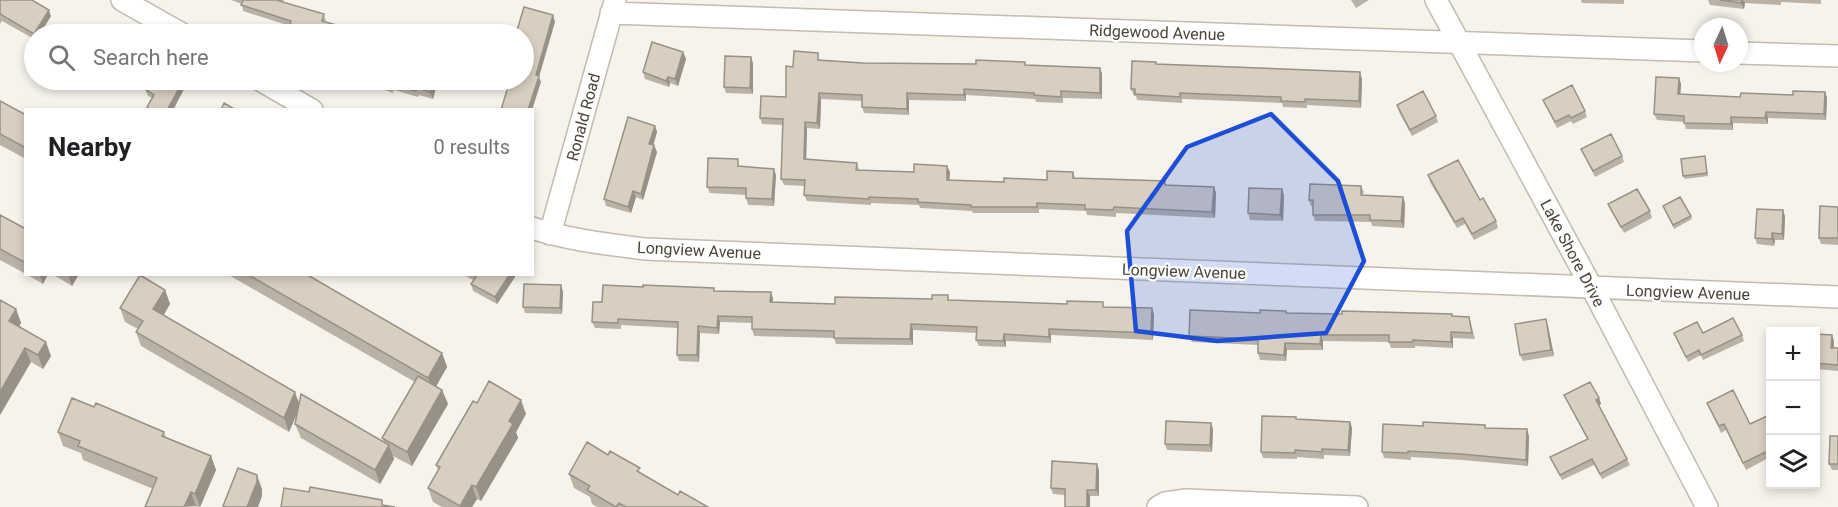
<!DOCTYPE html>
<meta charset="utf-8">
<style>
body{margin:0;font-family:Roboto,sans-serif;background:#f6f6f6;color:#202124}
.controls{position:absolute;right:18px;bottom:18px;display:grid;overflow:hidden;border-radius:0px;box-shadow:0 3px 9px #0003}
.controls button{width:54px;height:54px;display:grid;place-items:center;padding:0;border:0;border-bottom:2px solid #e0e0e0;background:#fff;color:#202124;font:30px sans-serif}
.compass{position:absolute;left:1694px;top:18px;width:54px;height:54px;border-radius:50%;background:#fff;box-shadow:0 3px 9px #0003;rotate:184deg}
.list{margin:0;padding:0;list-style:none}
h2{display:flex;justify-content:space-between;align-items:center;height:78px;margin:0;padding:0 24px;font-size:26px}
h2 small{font-size:20px;font-weight:400;color:#757577}
.icon{flex:none;width:33px;height:33px;fill:none;stroke:currentColor;stroke-width:2;stroke-linecap:round;stroke-linejoin:round}
.map{position:relative;flex:none;width:1838px;height:507px;overflow:hidden}
.search{position:absolute;background:#fff;box-shadow:0 3px 9px #0003;left:24px;top:24px;width:510px;height:66px;display:flex;align-items:center;gap:15px;box-sizing:border-box;padding:0 21px;border-radius:33px;color:#757577;font-size:22px}
.panel{position:absolute;background:#fff;box-shadow:0 3px 9px #0003;left:24px;top:108px;width:510px;height:168px;border-radius:0px}
.map>svg:first-child{display:block}
.lines{fill:none;stroke-linecap:round;stroke-linejoin:round}
.minor-casing{stroke:#c2bbae;stroke-width:24}
.minor{stroke:#fff;stroke-width:21}
.wall{fill:#bab2a6}
.shaded-wall{fill:#979187}
.building{fill:#d8cfc1;stroke:#979187;stroke-width:1.5}
.marked{fill:#1d4ed8;fill-opacity:0.2;stroke:#1d4ed8;stroke-width:4.5;stroke-linejoin:round}
.labels{text-anchor:middle;stroke-width:4.5;stroke-linejoin:round;paint-order:stroke}
.street-label{font-size:16px;fill:#4b4439;stroke:#fff}
</style>
<div class="map">
<svg width="1838" height="507" viewBox="0 0 1838 507">
<rect width="100%" height="100%" fill="#f6f3ec"/>
<g class="lines">
<defs>
<path id="minor" d="M 122,0 L 182,34
M 1436,0 L 1592,288 L 1707,507
M 611,13 L 1703,51
M 1739,53 L 1838,56
M 260,80 L 312,110
M 532,228 C 569,240 607,244 645,249 L 1838,297
M 550,234 L 615,1
M 1158,507 L 1165,503 L 1186,500 L 1357,507"/>
</defs>
<use href="#minor" class="minor-casing"/>
<use href="#minor" class="minor"/>
</g>
<path class="wall" d="M 0,0 L 51,16 L 40,34 L 34,34 L 34,39 L 2,21 L 0,24 Z
M 231,0 L 284,0 L 283,2 L 324,14 L 326,22 L 368,34 L 288,34 L 290,26 L 243,11 L 242,4 Z
M 1351,0 L 1369,0 L 1356,8 Z
M 1581,0 L 1634,0 L 1624,0 L 1624,4 L 1582,3 Z
M 1708,0 L 1821,0 L 1821,4 L 1781,2 L 1781,5 L 1745,3 L 1744,9 L 1710,5 Z
M 683,52 L 686,59 L 678,86 L 670,83 L 669,87 L 645,79 L 643,72 Z
M 820,59 L 820,60 L 863,63 L 1026,65 L 1100,68 L 1102,74 L 1102,99 L 1063,98 L 1063,103 L 1036,102 L 1035,99 L 966,95 L 966,101 L 909,100 L 909,115 L 864,113 L 862,107 L 862,101 L 821,99 L 820,129 L 807,128 L 806,159 L 857,163 L 859,170 L 914,172 L 947,166 L 950,172 L 949,180 L 1004,182 L 1047,180 L 1073,172 L 1075,178 L 1167,185 L 1214,187 L 1216,193 L 1215,218 L 1116,213 L 1116,217 L 1087,215 L 1086,211 L 1039,209 L 1039,213 L 973,213 L 972,211 L 920,208 L 919,205 L 871,203 L 871,205 L 807,201 L 804,195 L 805,186 L 784,185 L 781,179 L 783,125 L 762,124 L 760,118 L 786,97 L 793,67 Z
M 1156,62 L 1157,64 L 1362,79 L 1361,108 L 1307,105 L 1307,108 L 1283,107 L 1282,103 L 1182,99 L 1182,103 L 1137,100 L 1136,96 L 1134,96 L 1131,89 Z
M 753,63 L 753,94 L 726,93 L 724,87 Z
M 1679,78 L 1681,84 L 1680,94 L 1740,97 L 1793,95 L 1825,92 L 1827,98 L 1826,120 L 1768,118 L 1768,124 L 1733,123 L 1733,130 L 1686,129 L 1684,122 L 1657,120 L 1654,114 Z
M 438,80 L 433,99 L 419,95 L 418,97 L 394,90 L 393,93 L 376,87 L 373,81 Z
M 182,83 L 184,89 L 173,110 L 148,110 L 147,107 L 152,98 L 148,96 L 145,89 Z
M 1543,100 L 1585,111 L 1587,117 L 1573,124 L 1571,121 L 1557,128 Z
M 0,101 L 26,115 L 26,159 L 0,145 Z
M 1397,105 L 1436,116 L 1438,122 L 1412,136 L 1399,112 Z
M 655,126 L 657,132 L 653,145 L 657,152 L 643,200 L 636,197 L 631,213 L 606,206 L 604,199 Z
M 1581,149 L 1622,156 L 1624,162 L 1595,177 Z
M 1705,156 L 1708,176 L 1685,179 L 1683,176 Z
M 741,167 L 776,175 L 774,206 L 748,205 L 746,198 L 746,195 L 710,193 L 707,187 Z
M 1428,175 L 1480,200 L 1496,221 L 1498,228 L 1474,240 L 1465,224 L 1457,228 L 1430,182 Z
M 1361,186 L 1364,192 L 1363,195 L 1405,203 L 1404,228 L 1372,226 L 1371,222 L 1315,221 L 1313,215 L 1313,206 L 1311,206 L 1309,200 Z
M 1284,195 L 1283,221 L 1250,220 L 1248,213 Z
M 1608,204 L 1650,211 L 1652,218 L 1624,233 L 1611,211 Z
M 1663,206 L 1691,216 L 1692,219 L 1674,229 Z
M 1838,207 L 1838,245 L 1821,244 L 1819,238 Z
M 0,215 L 26,229 L 26,274 L 0,260 Z
M 1785,216 L 1784,240 L 1775,240 L 1774,246 L 1757,244 L 1755,238 Z
M 26,274 L 48,274 L 43,284 Z
M 52,274 L 79,274 L 72,286 Z
M 227,274 L 306,274 L 442,353 L 447,367 L 436,386 L 442,390 L 448,404 L 412,466 L 393,456 L 394,459 L 380,484 L 301,438 L 295,424 L 298,412 L 289,432 L 141,346 L 136,332 L 138,329 L 125,322 L 120,308 L 165,290 L 170,304 L 163,315 L 299,403 L 384,441 L 382,438 L 415,382 Z
M 462,274 L 514,274 L 515,277 L 497,304 L 473,291 L 471,284 L 473,280 Z
M 561,285 L 563,292 L 562,314 L 525,313 L 523,307 Z
M 715,291 L 773,298 L 773,302 L 835,304 L 949,300 L 1104,307 L 1154,314 L 1153,340 L 1051,335 L 1051,343 L 1006,341 L 1006,347 L 979,346 L 976,340 L 977,333 L 913,330 L 913,345 L 836,344 L 834,338 L 754,336 L 752,329 L 752,323 L 720,322 L 719,334 L 700,333 L 699,362 L 679,361 L 677,355 L 678,328 L 621,325 L 621,329 L 595,328 L 592,322 L 602,302 Z
M 0,300 L 16,309 L 21,323 L 19,326 L 51,356 L 43,369 L 31,362 L 0,415 Z
M 1287,313 L 1469,317 L 1475,339 L 1453,338 L 1453,348 L 1415,346 L 1415,348 L 1391,348 L 1389,342 L 1323,341 L 1323,350 L 1287,350 L 1286,361 L 1260,360 L 1258,353 L 1258,345 L 1192,342 L 1189,336 Z
M 1548,326 L 1554,356 L 1523,361 L 1520,355 Z
M 1674,333 L 1703,333 L 1742,335 L 1744,341 L 1703,360 L 1701,355 L 1688,362 Z
M 1815,334 L 1832,335 L 1834,341 L 1834,348 L 1838,348 L 1838,371 L 1815,369 Z
M 1564,395 L 1599,398 L 1601,404 L 1599,405 L 1627,459 L 1630,465 L 1602,479 L 1594,465 L 1562,480 L 1550,457 L 1587,439 Z
M 477,403 L 526,414 L 516,432 L 518,438 L 481,501 L 477,499 L 472,507 L 442,507 L 433,502 L 428,488 L 438,470 L 436,465 Z
M 1707,403 L 1750,424 L 1770,423 L 1770,457 L 1746,470 L 1726,430 L 1721,433 Z
M 94,407 L 164,432 L 166,438 L 211,456 L 216,470 L 200,507 L 197,507 L 83,460 L 81,453 L 63,446 L 58,432 Z
M 1297,419 L 1350,422 L 1352,428 L 1350,456 L 1324,455 L 1324,459 L 1297,457 L 1297,459 L 1263,458 L 1261,452 Z
M 1485,425 L 1486,428 L 1529,436 L 1528,466 L 1463,460 L 1411,457 L 1411,460 L 1384,458 L 1382,452 L 1423,426 Z
M 1213,429 L 1212,452 L 1167,450 L 1165,444 Z
M 1838,436 L 1838,470 L 1832,470 L 1829,464 Z
M 1099,470 L 1099,496 L 1090,496 L 1090,507 L 1065,507 L 1065,495 L 1053,494 L 1051,488 Z
M 569,474 L 642,474 L 678,495 L 708,507 L 597,507 L 592,504 L 590,497 L 574,488 Z"/>
<path class="shaded-wall" d="M 1742,0 L 1743,0 L 1745,3 L 1744,9 L 1741,3 Z
M 49,10 L 51,16 L 40,34 L 35,34 Z
M 553,15 L 555,22 L 539,77 L 541,82 L 532,110 L 528,110 L 536,75 Z
M 683,52 L 686,59 L 678,86 L 675,79 Z
M 751,57 L 753,63 L 753,94 L 750,88 Z
M 1100,68 L 1102,74 L 1102,99 L 1100,93 Z
M 1360,72 L 1362,79 L 1361,108 L 1359,101 Z
M 668,77 L 670,83 L 669,87 L 666,81 Z
M 1679,78 L 1681,84 L 1680,100 L 1678,94 Z
M 434,80 L 438,80 L 433,99 L 430,92 Z
M 182,83 L 184,89 L 173,110 L 167,110 Z
M 964,89 L 966,95 L 966,101 L 964,95 Z
M 1825,92 L 1827,98 L 1826,120 L 1824,114 Z
M 819,93 L 821,99 L 820,129 L 817,123 Z
M 907,93 L 909,100 L 909,115 L 907,109 Z
M 1766,112 L 1768,118 L 1768,124 L 1765,118 Z
M 1731,117 L 1733,123 L 1733,130 L 1731,124 Z
M 805,122 L 807,128 L 806,165 L 804,159 Z
M 655,126 L 657,132 L 652,150 L 649,144 Z
M 654,145 L 657,152 L 643,200 L 641,194 Z
M 947,166 L 950,172 L 949,186 L 947,180 Z
M 774,169 L 776,175 L 774,206 L 772,199 Z
M 1214,187 L 1216,193 L 1215,218 L 1212,212 Z
M 1282,189 L 1284,195 L 1283,221 L 1280,215 Z
M 633,191 L 636,197 L 631,213 L 628,207 Z
M 1403,197 L 1405,203 L 1404,228 L 1401,221 Z
M 1783,210 L 1785,216 L 1784,240 L 1782,234 Z
M 1772,233 L 1775,240 L 1774,246 L 1772,239 Z
M 39,274 L 48,274 L 43,284 Z
M 68,274 L 79,274 L 72,286 Z
M 510,274 L 514,274 L 515,277 L 497,304 L 495,297 Z
M 561,285 L 563,292 L 562,314 L 560,308 Z
M 165,290 L 170,304 L 159,323 L 153,309 Z
M 771,292 L 773,298 L 772,308 L 770,302 Z
M 1152,308 L 1154,314 L 1153,340 L 1151,333 Z
M 16,309 L 21,323 L 15,335 L 9,321 Z
M 718,316 L 720,322 L 719,334 L 717,328 Z
M 1546,319 L 1548,326 L 1554,356 L 1551,350 Z
M 911,324 L 913,330 L 913,345 L 910,339 Z
M 698,326 L 700,333 L 699,362 L 697,355 Z
M 1049,329 L 1051,335 L 1051,343 L 1049,337 Z
M 1451,332 L 1453,338 L 1453,348 L 1451,342 Z
M 1004,334 L 1006,341 L 1006,347 L 1003,341 Z
M 1321,335 L 1323,341 L 1323,350 L 1320,344 Z
M 1832,335 L 1834,341 L 1833,354 L 1831,348 Z
M 46,342 L 51,356 L 43,369 L 38,355 Z
M 1285,343 L 1287,350 L 1286,361 L 1284,355 Z
M 25,348 L 31,362 L 0,415 L 0,392 Z
M 442,353 L 447,367 L 433,392 L 428,378 Z
M 442,390 L 448,404 L 412,466 L 407,452 Z
M 295,392 L 300,406 L 289,432 L 284,418 Z
M 1599,398 L 1601,404 L 1598,406 L 1596,400 Z
M 521,400 L 526,414 L 516,432 L 518,438 L 481,501 L 476,487 L 509,421 Z
M 1350,422 L 1352,428 L 1350,456 L 1348,450 Z
M 1211,423 L 1213,429 L 1212,452 L 1210,445 Z
M 1527,429 L 1529,436 L 1528,466 L 1526,460 Z
M 389,445 L 394,459 L 380,484 L 375,470 Z
M 211,456 L 216,470 L 200,507 L 195,494 Z
M 1097,464 L 1099,470 L 1099,496 L 1096,490 Z
M 257,475 L 262,489 L 262,496 L 258,507 L 247,507 Z
M 472,485 L 477,499 L 472,507 L 460,507 L 460,506 Z
M 1087,490 L 1090,496 L 1090,507 L 1087,507 Z
M 191,492 L 196,506 L 184,507 Z"/>
<path class="building" d="M 0,0 L 32,0 L 49,10 L 34,34 L 0,14 Z
M 243,0 L 280,0 L 279,1 L 324,14 L 322,21 L 368,34 L 310,34 L 305,33 L 305,34 L 288,34 L 291,21 L 241,5 Z
M 1720,0 L 1742,0 L 1741,3 Z
M 524,7 L 553,15 L 536,75 L 539,76 L 528,110 L 501,110 L 510,80 L 524,80 L 524,34 L 516,34 Z
M 95,29 L 104,34 L 93,34 Z
M 652,42 L 683,52 L 675,79 L 668,77 L 666,81 L 643,72 Z
M 794,51 L 818,53 L 818,60 L 863,63 L 976,64 L 976,60 L 1025,62 L 1025,65 L 1100,68 L 1100,93 L 1061,91 L 1061,97 L 1034,95 L 1034,93 L 964,89 L 964,95 L 907,93 L 907,109 L 862,107 L 862,95 L 819,93 L 817,123 L 805,122 L 804,159 L 857,163 L 856,170 L 914,172 L 914,164 L 947,166 L 947,180 L 1004,182 L 1004,178 L 1047,180 L 1047,171 L 1073,172 L 1073,178 L 1165,181 L 1165,185 L 1214,187 L 1212,212 L 1114,207 L 1113,210 L 1085,209 L 1085,205 L 1037,203 L 1037,207 L 971,207 L 971,205 L 918,202 L 918,199 L 869,197 L 869,199 L 804,195 L 805,180 L 781,179 L 783,119 L 760,118 L 761,96 L 786,97 L 786,66 L 793,67 Z
M 725,56 L 751,57 L 750,88 L 724,87 Z
M 1132,61 L 1156,62 L 1156,64 L 1360,72 L 1359,101 L 1305,99 L 1305,102 L 1281,101 L 1281,97 L 1180,93 L 1180,97 L 1135,94 L 1135,89 L 1131,89 Z
M 1656,77 L 1679,78 L 1678,94 L 1740,97 L 1741,93 L 1793,95 L 1793,91 L 1825,92 L 1824,114 L 1766,112 L 1765,118 L 1731,117 L 1731,124 L 1684,123 L 1684,116 L 1654,114 Z
M 151,80 L 176,80 L 182,83 L 167,110 L 151,110 L 147,107 L 154,95 L 145,89 Z
M 374,80 L 434,80 L 430,92 L 417,88 L 416,91 L 392,84 L 391,86 L 373,81 Z
M 1572,85 L 1585,111 L 1571,118 L 1569,115 L 1555,122 L 1543,100 Z
M 1423,91 L 1436,116 L 1410,130 L 1397,105 Z
M 0,101 L 26,115 L 26,148 L 0,134 Z
M 224,103 L 236,110 L 221,110 Z
M 628,117 L 655,126 L 649,144 L 654,145 L 641,194 L 633,191 L 628,207 L 604,199 Z
M 1611,134 L 1622,156 L 1593,171 L 1581,149 Z
M 1705,156 L 1707,173 L 1683,176 L 1681,159 Z
M 708,158 L 738,159 L 738,166 L 774,169 L 772,199 L 746,198 L 746,188 L 707,187 Z
M 1458,160 L 1480,200 L 1483,198 L 1496,221 L 1472,234 L 1463,218 L 1455,222 L 1428,175 Z
M 1310,184 L 1361,186 L 1361,195 L 1403,197 L 1401,221 L 1370,220 L 1370,215 L 1313,215 L 1313,200 L 1309,200 Z
M 1249,188 L 1282,189 L 1280,215 L 1248,213 Z
M 1637,189 L 1650,211 L 1621,227 L 1608,204 Z
M 1680,197 L 1691,216 L 1673,225 L 1663,206 Z
M 1820,206 L 1838,207 L 1838,238 L 1819,238 Z
M 1757,209 L 1783,210 L 1782,234 L 1772,233 L 1772,239 L 1755,238 Z
M 0,215 L 26,229 L 26,263 L 0,249 Z
M 247,274 L 306,274 L 442,353 L 428,378 Z
M 472,274 L 510,274 L 495,297 L 471,284 L 476,277 Z
M 140,275 L 165,290 L 153,309 L 295,392 L 284,418 L 136,332 L 143,321 L 120,308 Z
M 524,284 L 561,285 L 560,308 L 523,307 Z
M 603,285 L 643,287 L 643,285 L 714,288 L 714,291 L 771,292 L 770,302 L 835,304 L 835,297 L 932,299 L 932,295 L 948,295 L 948,300 L 1067,304 L 1067,301 L 1103,302 L 1103,307 L 1152,308 L 1151,333 L 1049,329 L 1049,337 L 1004,334 L 1003,341 L 976,340 L 977,327 L 911,324 L 910,339 L 834,338 L 834,331 L 752,329 L 752,317 L 718,316 L 717,328 L 698,326 L 697,355 L 677,355 L 678,322 L 618,319 L 618,323 L 592,322 L 593,302 L 602,302 Z
M 0,300 L 16,309 L 9,321 L 46,342 L 38,355 L 25,348 L 0,392 Z
M 1190,310 L 1260,313 L 1260,310 L 1286,311 L 1286,313 L 1342,314 L 1342,311 L 1452,314 L 1452,316 L 1469,317 L 1472,333 L 1451,332 L 1451,342 L 1413,340 L 1413,342 L 1389,342 L 1389,335 L 1321,335 L 1320,344 L 1285,343 L 1284,355 L 1258,353 L 1258,339 L 1189,336 Z
M 1733,318 L 1742,335 L 1701,355 L 1699,350 L 1686,357 L 1674,333 L 1697,322 L 1703,333 Z
M 1546,319 L 1551,350 L 1520,355 L 1515,324 Z
M 1769,329 L 1795,330 L 1795,332 L 1770,332 L 1770,360 L 1768,359 Z
M 1815,334 L 1832,335 L 1831,348 L 1838,348 L 1838,365 L 1815,363 Z
M 418,376 L 442,390 L 407,452 L 382,438 Z
M 489,381 L 521,400 L 509,421 L 513,424 L 476,487 L 472,485 L 460,506 L 428,488 L 440,467 L 436,465 L 473,401 L 477,403 Z
M 1590,382 L 1599,398 L 1596,400 L 1627,459 L 1600,474 L 1592,459 L 1560,475 L 1550,457 L 1588,439 L 1564,395 Z
M 1733,390 L 1750,424 L 1767,416 L 1770,423 L 1770,450 L 1743,463 L 1724,424 L 1719,426 L 1707,403 Z
M 301,394 L 389,445 L 375,470 L 295,424 Z
M 72,398 L 94,407 L 96,403 L 164,432 L 162,436 L 211,456 L 195,494 L 191,492 L 184,507 L 145,507 L 157,478 L 78,446 L 80,441 L 58,432 Z
M 1262,416 L 1296,417 L 1296,419 L 1350,422 L 1348,450 L 1322,449 L 1322,452 L 1295,450 L 1295,453 L 1261,452 Z
M 1166,421 L 1211,423 L 1210,445 L 1165,444 Z
M 1423,422 L 1485,425 L 1485,428 L 1527,429 L 1526,460 L 1461,454 L 1408,451 L 1408,453 L 1382,452 L 1383,424 L 1423,426 Z
M 1830,436 L 1838,436 L 1838,464 L 1829,464 Z
M 587,442 L 608,455 L 610,451 L 640,468 L 637,471 L 678,495 L 680,491 L 708,507 L 626,507 L 619,503 L 616,507 L 587,490 L 590,486 L 569,474 Z
M 1052,461 L 1097,464 L 1096,490 L 1087,490 L 1087,507 L 1065,507 L 1065,489 L 1051,488 Z
M 238,468 L 257,475 L 257,482 L 247,507 L 226,507 L 223,506 Z
M 310,487 L 382,500 L 382,505 L 395,507 L 281,507 L 284,488 L 309,492 Z"/>
<path class="marked" d="M 1271,114 L 1338,181 L 1364,261 L 1326,333 L 1217,341 L 1136,331 L 1127,231 L 1187,147 Z"/>
<g class="labels">
<g class="street-label">
<text transform="translate(1157 32) rotate(2)" y="6">Ridgewood Avenue</text>
<text transform="translate(583 117) rotate(-75)" y="6">Ronald Road</text>
<text transform="translate(699 250) rotate(3)" y="6">Longview Avenue</text>
<text transform="translate(1573 253) rotate(62)" y="6">Lake Shore Drive</text>
<text transform="translate(1184 271) rotate(2)" y="6">Longview Avenue</text>
<text transform="translate(1688 292) rotate(2)" y="6">Longview Avenue</text>
</g>
</g>
</svg>
<div class="controls">
<button>+</button>
<button>−</button>
<button><svg class="icon" aria-label="layers" viewBox="0 0 24 24"><path d="M12 4l9 5-9 5-9-5zM3 14l9 5 9-5"/></svg></button>
</div>
<svg class="compass" viewBox="-18 -18 36 36"><path d="M0-13l5 13h-10z" fill="#e53935"/><path d="M0 13l5-13h-10z" fill="#757577"/></svg>
<div class="search"><svg class="icon" aria-label="search" viewBox="0 0 24 24"><circle cx="10" cy="10" r="6"/><path d="M15 15l6 6"/></svg>Search here</div>
<section class="panel">
<h2>Nearby<small>0 results</small></h2>
<ul class="list">
</ul>
</section>
</div>
